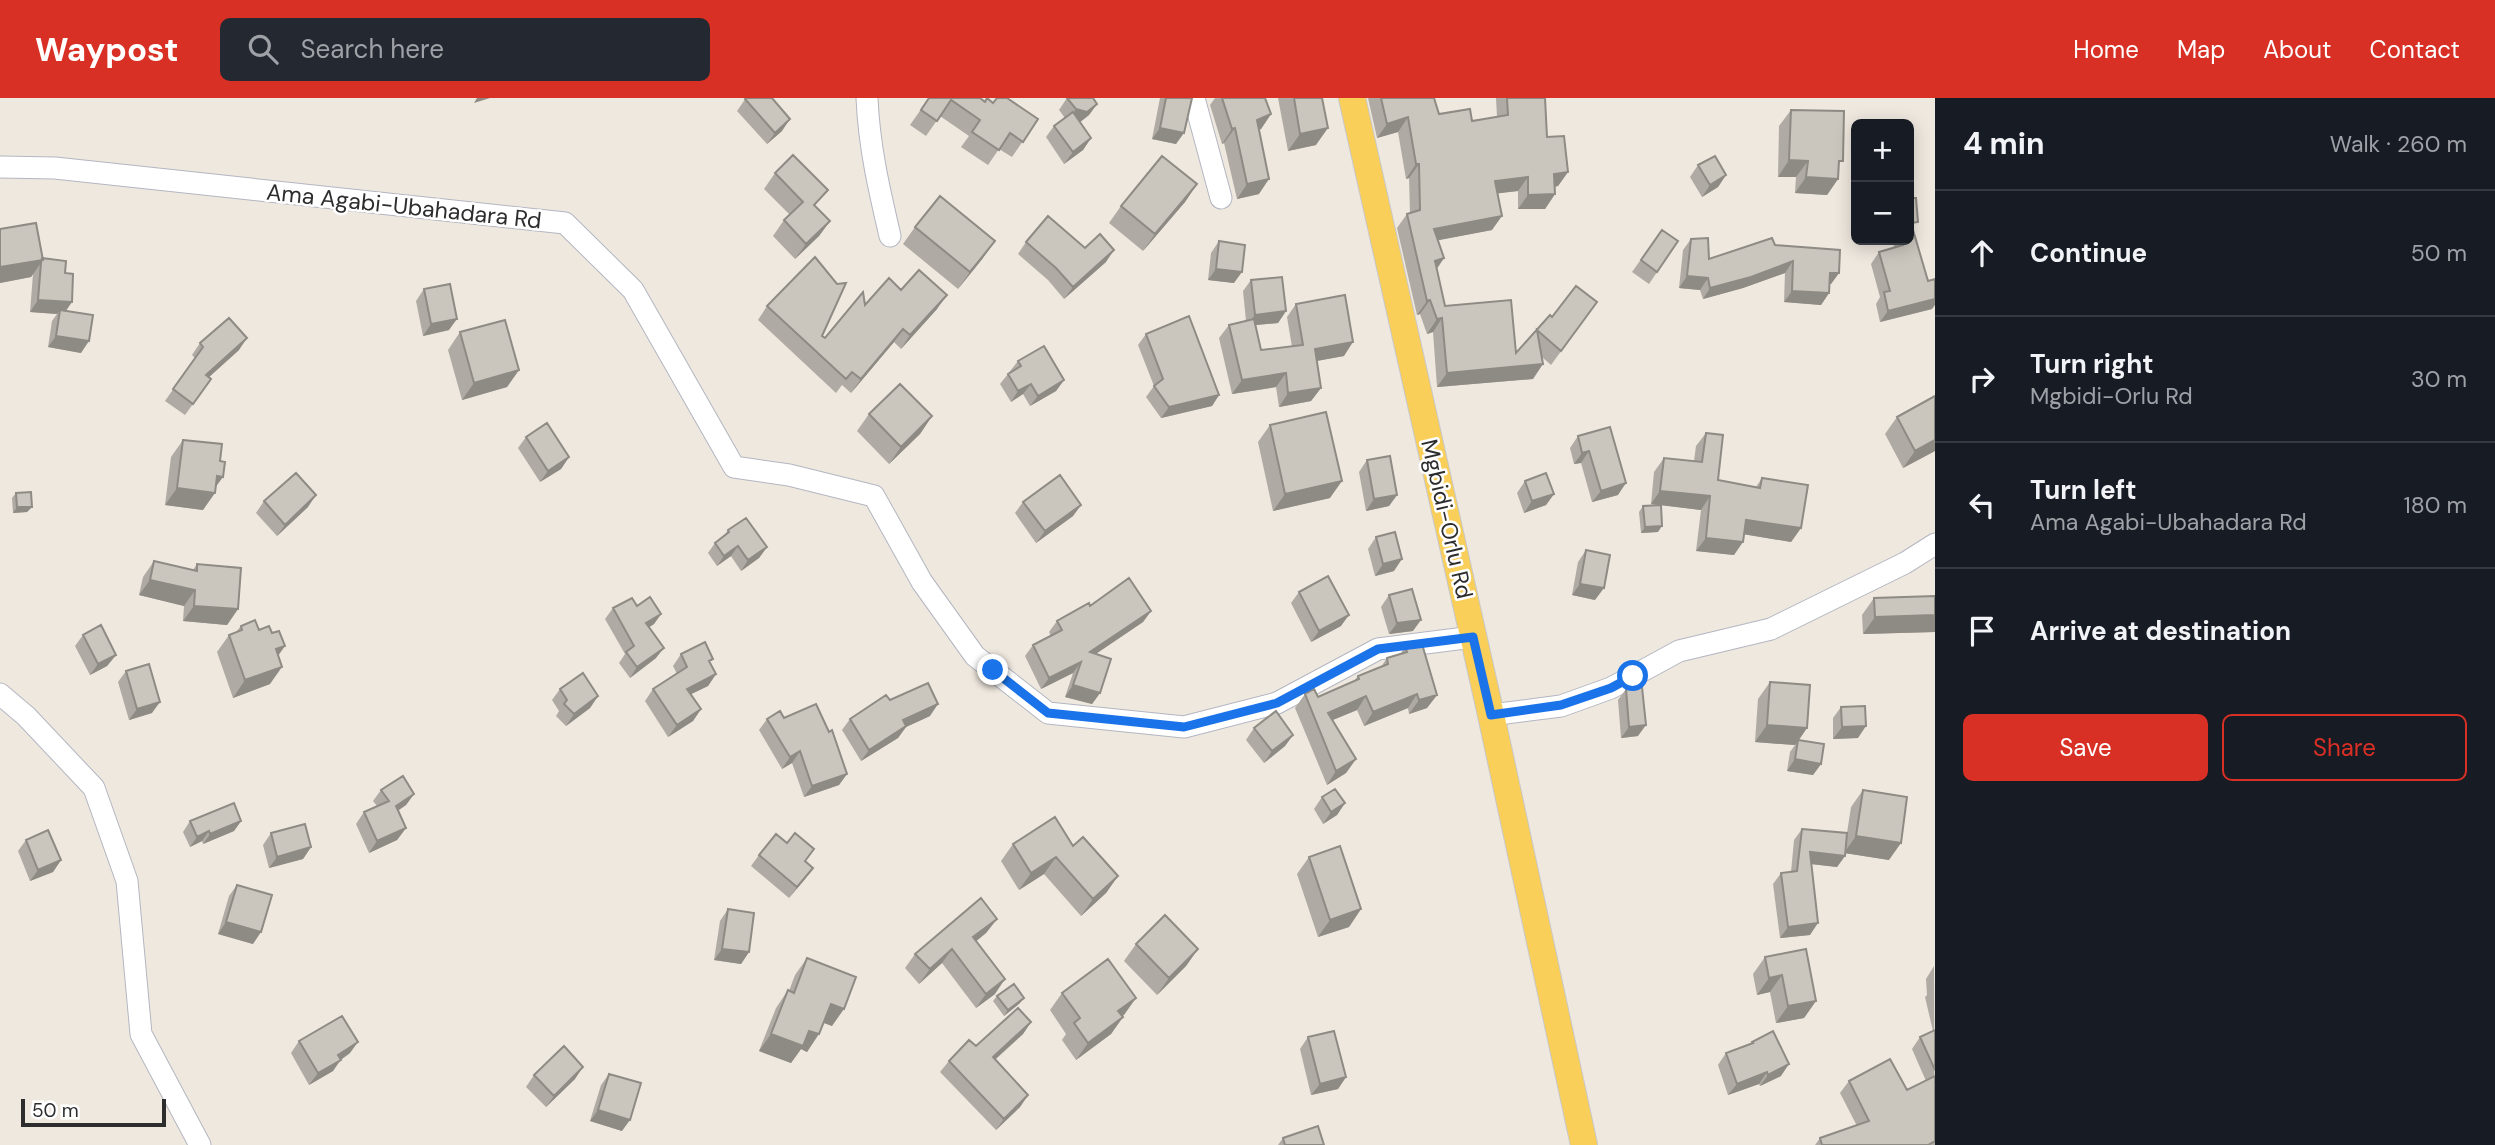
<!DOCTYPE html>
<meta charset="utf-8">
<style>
body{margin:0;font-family:"DM Sans",sans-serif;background:#242831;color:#f1f3f6}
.controls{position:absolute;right:21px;top:21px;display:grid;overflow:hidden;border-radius:10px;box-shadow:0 4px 18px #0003}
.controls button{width:63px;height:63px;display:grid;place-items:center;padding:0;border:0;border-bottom:2px solid #363941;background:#171b24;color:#f1f3f6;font:35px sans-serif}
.scale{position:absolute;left:21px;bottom:18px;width:145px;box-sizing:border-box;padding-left:7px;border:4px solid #2d2d2d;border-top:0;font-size:19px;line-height:24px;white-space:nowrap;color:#2d2d2d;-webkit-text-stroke:5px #fff;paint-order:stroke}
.stop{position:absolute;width:21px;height:21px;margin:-16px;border:5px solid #1a73e8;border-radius:50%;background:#fff}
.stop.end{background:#1a73e8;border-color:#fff;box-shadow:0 2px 7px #0008}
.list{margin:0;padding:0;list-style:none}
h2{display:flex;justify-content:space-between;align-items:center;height:91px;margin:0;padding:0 28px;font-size:30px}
h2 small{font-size:23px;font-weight:400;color:#9ea1a6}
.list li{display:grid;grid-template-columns:46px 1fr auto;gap:21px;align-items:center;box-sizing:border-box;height:126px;padding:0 28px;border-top:2px solid #363941}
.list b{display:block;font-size:26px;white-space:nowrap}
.list p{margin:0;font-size:23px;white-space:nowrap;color:#9ea1a6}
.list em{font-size:23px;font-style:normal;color:#9ea1a6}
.actions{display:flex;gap:14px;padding:21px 28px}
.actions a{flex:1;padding:16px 0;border:2px solid #d93025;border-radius:10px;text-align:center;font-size:24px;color:#d93025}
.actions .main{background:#d93025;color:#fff}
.icon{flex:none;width:38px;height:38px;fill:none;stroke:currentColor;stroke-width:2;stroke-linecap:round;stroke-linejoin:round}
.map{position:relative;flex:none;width:1935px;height:1047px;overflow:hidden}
header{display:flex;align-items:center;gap:42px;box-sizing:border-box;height:98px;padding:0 35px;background:#d93025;color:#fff}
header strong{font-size:33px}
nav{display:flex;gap:38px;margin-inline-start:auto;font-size:24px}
.search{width:490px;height:63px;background:#242831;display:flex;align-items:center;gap:18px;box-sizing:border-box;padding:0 24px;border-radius:10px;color:#9ea1a6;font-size:26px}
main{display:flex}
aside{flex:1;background:#171b24}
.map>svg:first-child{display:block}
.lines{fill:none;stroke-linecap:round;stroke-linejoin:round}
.minor-casing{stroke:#b3b6c1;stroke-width:23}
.major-casing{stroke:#c8c8c8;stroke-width:28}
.minor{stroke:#fff;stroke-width:21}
.major{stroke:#f9cf5a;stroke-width:26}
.wall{fill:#afaaa3}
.shaded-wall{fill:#8e8b84}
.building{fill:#cbc6bd;stroke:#8e8b84;stroke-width:2}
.route{stroke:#1a73e8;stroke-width:9}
.labels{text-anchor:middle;stroke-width:5;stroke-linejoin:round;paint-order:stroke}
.street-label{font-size:23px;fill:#2d2d2d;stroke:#fff}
</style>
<header>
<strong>Waypost</strong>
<div class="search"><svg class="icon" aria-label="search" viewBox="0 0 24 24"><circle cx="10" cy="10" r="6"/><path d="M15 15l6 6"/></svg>Search here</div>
<nav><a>Home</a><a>Map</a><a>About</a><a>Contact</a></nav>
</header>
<main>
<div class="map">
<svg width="1935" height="1047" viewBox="0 0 1935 1047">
<rect width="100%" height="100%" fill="#efe8df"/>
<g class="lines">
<defs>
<path id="minor" d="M 867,0 C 869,48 879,91 890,138
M 1194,0 L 1221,100
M 0,69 L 55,70 L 565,125 L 633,192 L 734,369 L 789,377 L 874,398 L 922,484 L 975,558 L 1048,615 L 1184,629 L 1277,605 L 1378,551 L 1473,539
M 0,596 L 26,618 L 94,690 L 127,783 L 141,936 L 200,1047
M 1491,617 L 1561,608 L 1611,590 L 1679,553 L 1771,531 L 1905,465 L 1935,446"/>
<path id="major" d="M 1352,0 L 1491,617 L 1584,1047"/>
</defs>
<use href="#minor" class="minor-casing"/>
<use href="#major" class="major-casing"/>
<use href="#minor" class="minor"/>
<use href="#major" class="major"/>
</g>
<path class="wall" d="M 746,0 L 782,33 L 767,46 L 737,13 Z
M 929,0 L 993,5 L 1038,21 L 1012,59 L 999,51 L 988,67 L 961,49 L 969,38 L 940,18 L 926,38 L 910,27 Z
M 1067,0 L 1094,2 L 1097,6 L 1089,17 L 1080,24 L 1091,40 L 1083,52 L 1064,66 L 1046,39 L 1054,28 L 1065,20 L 1059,12 Z
M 1160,0 L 1192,0 L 1176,46 L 1152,41 Z
M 1215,0 L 1265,0 L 1271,16 L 1261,31 L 1259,32 L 1259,96 L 1237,101 L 1224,45 L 1222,46 L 1210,7 Z
M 1278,0 L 1322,0 L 1316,47 L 1288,53 Z
M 1368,0 L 1434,0 L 1439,16 L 1472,23 L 1497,19 L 1496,0 L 1545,0 L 1547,39 L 1568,74 L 1558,88 L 1555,89 L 1555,96 L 1545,111 L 1518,111 L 1518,93 L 1497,95 L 1492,132 L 1438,142 L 1444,160 L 1437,171 L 1445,208 L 1516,255 L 1552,219 L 1597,204 L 1551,267 L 1542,259 L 1533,281 L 1437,289 L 1433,234 L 1427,236 L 1420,216 L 1417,217 L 1397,130 L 1407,116 L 1410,115 L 1409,80 L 1406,81 L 1398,34 L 1377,40 Z
M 1791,12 L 1839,69 L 1838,81 L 1827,97 L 1795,95 L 1796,79 L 1778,79 L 1779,28 Z
M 1698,67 L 1726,77 L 1718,89 L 1702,99 L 1690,79 Z
M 775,75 L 815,109 L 830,123 L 819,138 L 795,161 L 773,138 L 784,122 L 790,117 L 764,91 Z
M 1197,86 L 1185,104 L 1143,153 L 1109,125 L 1121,108 Z
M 915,129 L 983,160 L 958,191 L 903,146 Z
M 0,131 L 65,175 L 72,204 L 66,213 L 81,255 L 48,249 L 52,223 L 57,216 L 30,214 L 33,176 L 31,179 L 0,185 Z
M 1913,131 L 1932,211 L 1880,224 L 1876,206 L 1880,199 L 1871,166 L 1879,154 L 1894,150 L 1893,142 L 1909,142 Z
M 1662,132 L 1678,143 L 1649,186 L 1632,174 Z
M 1691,141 L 1709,161 L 1775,147 L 1839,175 L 1831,186 L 1830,186 L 1829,195 L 1821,207 L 1784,204 L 1785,175 L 1743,190 L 1703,201 L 1700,192 L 1679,190 L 1683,152 Z
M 1219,143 L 1234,185 L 1208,182 L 1211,155 Z
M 1026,144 L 1085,150 L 1106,164 L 1064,201 L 1048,182 L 1018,156 Z
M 1251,182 L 1286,213 L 1278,225 L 1255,227 L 1261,252 L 1292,249 L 1287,219 L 1296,206 L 1344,258 L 1317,263 L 1321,290 L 1311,303 L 1279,309 L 1276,289 L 1232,296 L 1219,240 L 1229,227 L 1246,223 L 1243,193 Z
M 424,191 L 449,232 L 423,238 L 416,203 Z
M 901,192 L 937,211 L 901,251 L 894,244 L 851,295 L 842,287 L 836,295 L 758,222 L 767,208 L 825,240 L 865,207 Z
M 460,234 L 519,272 L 507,289 L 462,302 L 448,252 Z
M 1146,236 L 1219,297 L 1212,308 L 1161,320 L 1146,299 L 1154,288 L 1138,247 Z
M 200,245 L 239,252 L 209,279 L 211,281 L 185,317 L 165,303 L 195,260 L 192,257 Z
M 1018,263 L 1064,282 L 1056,293 L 1030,308 L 1023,296 L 1011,304 L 1000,286 Z
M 869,316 L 932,318 L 920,336 L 889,366 L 857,333 Z
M 1897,319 L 1935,353 L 1903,370 L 1885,336 Z
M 1270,327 L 1330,400 L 1273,413 L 1258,344 Z
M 1610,329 L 1618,397 L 1592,404 L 1581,365 L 1574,366 L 1570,350 L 1578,338 Z
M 1706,335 L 1718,382 L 1756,389 L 1762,380 L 1801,430 L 1791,444 L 1744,436 L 1734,457 L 1696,453 L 1701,412 L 1661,407 L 1658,434 L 1641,435 L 1639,414 L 1643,408 L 1659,407 L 1651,406 L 1654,374 L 1664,360 L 1694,363 L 1696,348 Z
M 526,339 L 569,359 L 561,371 L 540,384 L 518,350 Z
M 183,342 L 216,389 L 203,412 L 165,407 L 171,359 Z
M 1367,362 L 1397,397 L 1389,408 L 1366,413 L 1359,374 Z
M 1525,383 L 1554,396 L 1546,407 L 1524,415 L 1517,395 Z
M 16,395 L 32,409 L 27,414 L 13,415 L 12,400 Z
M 264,403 L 308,409 L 277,438 L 256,415 Z
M 1023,404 L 1081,407 L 1073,418 L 1036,445 L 1015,415 Z
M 728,432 L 767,449 L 759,460 L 741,473 L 731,458 L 717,468 L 708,455 L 715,445 L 724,438 Z
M 1376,439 L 1394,473 L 1375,478 L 1368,451 Z
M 1586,452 L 1595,502 L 1572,497 L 1578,464 Z
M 154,463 L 193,472 L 197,466 L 238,511 L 227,527 L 183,523 L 184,508 L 139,497 L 143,479 Z
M 1299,494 L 1341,528 L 1311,544 L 1291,505 Z
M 1389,497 L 1413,533 L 1389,536 L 1381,509 Z
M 1935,498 L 1935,534 L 1863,536 L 1862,517 L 1874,500 Z
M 637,508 L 661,516 L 654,526 L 649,529 L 656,560 L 630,580 L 619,565 L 625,556 L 605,521 L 613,510 Z
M 1090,508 L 1151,513 L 1143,524 L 1096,556 L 1100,595 L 1092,606 L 1065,599 L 1073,575 L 1041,591 L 1025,558 L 1033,547 L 1051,538 L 1049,534 L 1057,523 Z
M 241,528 L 259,532 L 278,558 L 270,586 L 233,600 L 217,554 L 229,537 L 236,534 Z
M 83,537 L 116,557 L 107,568 L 90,577 L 75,548 Z
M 1405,548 L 1437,597 L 1427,610 L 1409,616 L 1408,610 L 1364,628 L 1357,612 L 1333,622 L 1356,661 L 1346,675 L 1327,687 L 1295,610 L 1305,596 L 1318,599 L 1354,583 L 1358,578 L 1381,569 L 1387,560 L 1400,557 Z
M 681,556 L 710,565 L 716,576 L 708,588 L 691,596 L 701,611 L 693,623 L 668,639 L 645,603 L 653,591 L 677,576 L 673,568 Z
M 126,573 L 152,615 L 129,622 L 118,584 Z
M 1770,584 L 1807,630 L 1799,642 L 1821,666 L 1813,677 L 1787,673 L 1790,654 L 1795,647 L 1755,644 L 1758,601 Z
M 560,591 L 598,598 L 590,610 L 566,628 L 556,618 L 559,613 L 552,602 Z
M 1626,591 L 1638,638 L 1621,640 L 1618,602 Z
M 890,602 L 930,618 L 906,629 L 898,640 L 861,663 L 842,632 L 850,621 Z
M 1841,609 L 1858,640 L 1833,641 L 1833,620 Z
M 784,620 L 847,676 L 839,687 L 804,699 L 792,665 L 782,671 L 759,632 L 767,621 Z
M 1254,630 L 1293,637 L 1285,648 L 1264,665 L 1246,642 Z
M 381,692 L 414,696 L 406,707 L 398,713 L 406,730 L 397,742 L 369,755 L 356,726 L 364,714 L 377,708 L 373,703 Z
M 1863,692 L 1889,762 L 1845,755 L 1845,758 L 1837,769 L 1811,766 L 1810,837 L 1780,840 L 1773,786 L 1781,775 L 1791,774 L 1794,742 L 1802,731 L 1847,735 L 1851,709 Z
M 1322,699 L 1345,705 L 1337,717 L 1323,726 L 1314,711 Z
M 190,723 L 241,723 L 234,733 L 203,746 L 202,743 L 190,749 L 183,734 Z
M 271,735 L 311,749 L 303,761 L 269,770 L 263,747 Z
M 26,742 L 61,762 L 53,774 L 30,783 L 18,753 Z
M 1013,746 L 1073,748 L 1118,778 L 1106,795 L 1081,818 L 1044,776 L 1019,792 L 1001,763 Z
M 759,757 L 806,764 L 813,770 L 789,800 L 751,768 Z
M 1309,759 L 1361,811 L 1349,829 L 1318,839 L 1297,776 Z
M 237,787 L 253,846 L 218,836 L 229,798 Z
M 728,811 L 749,854 L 741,866 L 714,862 L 720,823 Z
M 997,821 L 986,835 L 976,843 L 995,896 L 976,910 L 942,865 L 919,886 L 905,870 L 915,856 Z
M 1136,846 L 1198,851 L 1186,868 L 1157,897 L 1124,863 Z
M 1765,859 L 1816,903 L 1804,920 L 1776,925 L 1770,894 L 1757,897 L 1753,876 Z
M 807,860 L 832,928 L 824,925 L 807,954 L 801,951 L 791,965 L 759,953 L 776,910 L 788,892 L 789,893 L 795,877 Z
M 1934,868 L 1935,1047 L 1815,1047 L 1820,1040 L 1857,1028 L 1840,995 L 1849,983 L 1907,992 L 1926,983 L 1912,951 L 1920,939 L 1933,933 L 1925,899 L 1927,897 L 1926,881 Z
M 1062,895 L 1136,900 L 1122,918 L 1123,919 L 1111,936 L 1076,962 L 1062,942 L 1066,936 L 1050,912 Z
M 997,898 L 1020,905 L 1004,918 L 993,903 Z
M 1031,924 L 1023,936 L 995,962 L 1028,997 L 1020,1009 L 996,1032 L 940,974 L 949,963 L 976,948 Z
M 1308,939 L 1346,979 L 1338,991 L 1311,997 L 1300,951 Z
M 299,943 L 350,955 L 341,962 L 333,973 L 309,987 L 291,955 Z
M 1752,944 L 1781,978 L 1760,988 L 1759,986 L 1728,997 L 1718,967 L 1726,955 L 1750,947 Z
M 609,976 L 622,1033 L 590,1023 L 601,987 Z
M 534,977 L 575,981 L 546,1009 L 526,989 Z
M 1283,1040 L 1324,1047 L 1278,1047 Z"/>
<path class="shaded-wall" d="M 477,0 L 490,0 L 474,5 Z
M 1097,6 L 1089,17 L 1079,25 L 1068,23 L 1076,11 Z
M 1271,16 L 1261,31 L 1246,37 L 1257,22 Z
M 1408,19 L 1398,34 L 1377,40 L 1387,26 Z
M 790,21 L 782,33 L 767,46 L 775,35 Z
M 1160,30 L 1184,35 L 1176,46 L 1152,41 Z
M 1235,30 L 1224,45 L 1222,46 L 1232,31 Z
M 1328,30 L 1316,47 L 1288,53 L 1300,36 Z
M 1091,40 L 1083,52 L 1064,66 L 1073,54 Z
M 1789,62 L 1808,63 L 1796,79 L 1778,79 Z
M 1416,66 L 1419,66 L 1409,80 L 1406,81 Z
M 1568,74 L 1558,88 L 1544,90 L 1554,76 Z
M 1726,77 L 1718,89 L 1702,99 L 1710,87 Z
M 1528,79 L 1518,93 L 1485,97 L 1495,83 Z
M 1806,79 L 1838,81 L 1827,97 L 1795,95 Z
M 1269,81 L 1259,96 L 1237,101 L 1247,86 Z
M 1197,86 L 1185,104 L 1143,153 L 1155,136 Z
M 1555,96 L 1545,111 L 1518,111 L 1528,97 Z
M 1502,118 L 1492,132 L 1424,145 L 1434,131 Z
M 830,123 L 819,138 L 795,161 L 806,146 Z
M 995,143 L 983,160 L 958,191 L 970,174 Z
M 1114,152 L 1106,164 L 1064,201 L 1073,189 Z
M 1444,160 L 1434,174 L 1435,163 Z
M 43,162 L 31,179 L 0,185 L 0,169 Z
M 1793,163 L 1785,175 L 1743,190 L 1703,201 L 1710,190 Z
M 1216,171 L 1242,174 L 1234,185 L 1208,182 Z
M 1830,175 L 1839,175 L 1831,186 L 1822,186 Z
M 1687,178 L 1708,180 L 1700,192 L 1679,190 Z
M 1792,193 L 1829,195 L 1821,207 L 1784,204 Z
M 947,197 L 937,211 L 901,251 L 910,237 Z
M 1935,201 L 1935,207 L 1932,211 L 1880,224 L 1888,213 Z
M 38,202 L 72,204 L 63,216 L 60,212 L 57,216 L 30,214 Z
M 1430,202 L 1420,216 L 1417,217 L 1427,203 Z
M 1286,213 L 1278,225 L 1246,228 L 1255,217 Z
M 1442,220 L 1433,234 L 1427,236 L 1437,221 Z
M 457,221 L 449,232 L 423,238 L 431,226 Z
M 903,231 L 894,244 L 851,295 L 861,281 Z
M 56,238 L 89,243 L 81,255 L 48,249 Z
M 247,240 L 239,252 L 198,289 L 206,277 Z
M 1353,244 L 1344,258 L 1305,265 L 1315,251 Z
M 1543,266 L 1533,281 L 1437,289 L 1447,275 Z
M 519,272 L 507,289 L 462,302 L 474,285 Z
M 1286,275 L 1276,289 L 1232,296 L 1242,282 Z
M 1064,282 L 1056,293 L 1030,308 L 1038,298 Z
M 1031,286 L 1023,296 L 1011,304 L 1018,293 Z
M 1321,290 L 1311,303 L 1279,309 L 1288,295 Z
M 1219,297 L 1212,308 L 1161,320 L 1169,309 Z
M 932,318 L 920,336 L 889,366 L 901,349 Z
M 1935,342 L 1935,353 L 1903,370 L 1915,353 Z
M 1589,353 L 1581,365 L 1574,366 L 1582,355 Z
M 569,359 L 561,371 L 540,384 L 548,373 Z
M 217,378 L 223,379 L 212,394 L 215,395 L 203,412 L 165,407 L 177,390 Z
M 1342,383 L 1330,400 L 1273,413 L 1285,396 Z
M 1626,385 L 1618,397 L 1592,404 L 1601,393 Z
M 1660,393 L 1710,398 L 1701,412 L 1651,406 Z
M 1554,396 L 1546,407 L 1524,415 L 1532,403 Z
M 316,397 L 308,409 L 277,438 L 285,427 Z
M 1397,397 L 1389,408 L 1366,413 L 1374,401 Z
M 1081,407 L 1073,418 L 1036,445 L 1045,433 Z
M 17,409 L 32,409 L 27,414 L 13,415 Z
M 1746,422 L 1801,430 L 1791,444 L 1736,435 Z
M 1662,428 L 1658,434 L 1641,435 L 1645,429 Z
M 1706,440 L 1743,444 L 1734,457 L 1696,453 Z
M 738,448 L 731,458 L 717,468 L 724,458 Z
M 767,449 L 759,460 L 741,473 L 748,462 Z
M 1402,461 L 1394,473 L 1375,478 L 1383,466 Z
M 150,482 L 195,492 L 184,508 L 139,497 Z
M 1580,486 L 1604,490 L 1595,502 L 1572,497 Z
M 194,508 L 238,511 L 227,527 L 183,523 Z
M 1151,513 L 1143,524 L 1082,565 L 1090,554 Z
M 661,516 L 654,526 L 639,536 L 646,525 Z
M 1349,517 L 1341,528 L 1311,544 L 1319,533 Z
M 1935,517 L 1935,534 L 1863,536 L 1875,519 Z
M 1421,522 L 1413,533 L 1389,536 L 1397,525 Z
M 285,548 L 273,565 L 276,551 Z
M 664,550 L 656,560 L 630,580 L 637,569 Z
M 116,557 L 107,568 L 90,577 L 98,566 Z
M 1081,564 L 1073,575 L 1041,591 L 1049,580 Z
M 282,569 L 270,586 L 233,600 L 245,582 Z
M 716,576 L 708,588 L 679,602 L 687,591 Z
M 1073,587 L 1100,595 L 1092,606 L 1065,599 Z
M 1417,596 L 1408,610 L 1364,628 L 1373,614 Z
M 1437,597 L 1427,610 L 1409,616 L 1419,602 Z
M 598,598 L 590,610 L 566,628 L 574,616 Z
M 1366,598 L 1357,612 L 1318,628 L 1328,615 Z
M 160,604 L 152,615 L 129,622 L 137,611 Z
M 938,606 L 930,618 L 906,629 L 898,640 L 861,663 L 869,652 L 903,622 Z
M 701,611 L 693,623 L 668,639 L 677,627 Z
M 1646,627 L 1638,638 L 1621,640 L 1629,629 Z
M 1767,627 L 1807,630 L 1795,647 L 1755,644 Z
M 1866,628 L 1858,640 L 1833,641 L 1842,629 Z
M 1293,637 L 1285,648 L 1264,665 L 1272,653 Z
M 800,653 L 792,665 L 782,671 L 790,659 Z
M 1356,661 L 1346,675 L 1327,687 L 1336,673 Z
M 1795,661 L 1821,666 L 1813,677 L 1787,673 Z
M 847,676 L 839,687 L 804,699 L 812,688 Z
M 414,696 L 406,707 L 387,719 L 396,708 Z
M 1345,705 L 1337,717 L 1323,726 L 1331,714 Z
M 241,723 L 234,733 L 203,746 L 210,736 Z
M 406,730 L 397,742 L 369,755 L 377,743 Z
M 209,733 L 202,743 L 190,749 L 197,739 Z
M 1856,738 L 1901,745 L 1889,762 L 1844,755 Z
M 311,749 L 303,761 L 269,770 L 277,759 Z
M 1810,754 L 1845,758 L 1837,769 L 1802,765 Z
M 1056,759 L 1044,776 L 1019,792 L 1031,775 Z
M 61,762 L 53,774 L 30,783 L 38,772 Z
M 813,770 L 805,781 L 789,800 L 797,789 Z
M 1118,778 L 1106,795 L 1081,818 L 1093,801 Z
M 1361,811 L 1349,829 L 1318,839 L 1330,822 Z
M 997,821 L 986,835 L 963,854 L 973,839 Z
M 226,824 L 261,834 L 253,846 L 218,836 Z
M 1818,825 L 1810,837 L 1780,840 L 1788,829 Z
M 722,851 L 749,854 L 741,866 L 714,862 Z
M 952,851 L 942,865 L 919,886 L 930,871 Z
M 1198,851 L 1186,868 L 1157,897 L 1169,880 Z
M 1782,877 L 1770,894 L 1757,897 L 1769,880 Z
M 1005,881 L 995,896 L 976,910 L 986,896 Z
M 1024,900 L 1020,905 L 1004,918 L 1008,912 Z
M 1136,900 L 1124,917 L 1106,930 L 1118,913 Z
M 1816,903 L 1804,920 L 1776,925 L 1788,908 Z
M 831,906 L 844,911 L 832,928 L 819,923 Z
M 1123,919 L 1111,936 L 1076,962 L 1088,945 Z
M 1031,924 L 1023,936 L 984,971 L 993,959 Z
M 809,933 L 819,936 L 807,954 L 801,951 L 791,965 L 759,953 L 771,936 Z
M 358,944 L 350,955 L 340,962 L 333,973 L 309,987 L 318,975 L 338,957 Z
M 1789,966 L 1781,978 L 1760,988 L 1768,977 Z
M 583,969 L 575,981 L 546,1009 L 554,998 Z
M 1767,974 L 1759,986 L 1728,997 L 1737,986 Z
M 1346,979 L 1338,991 L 1311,997 L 1320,986 Z
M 1028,997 L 1020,1009 L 996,1032 L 1004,1021 Z
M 598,1012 L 630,1022 L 622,1033 L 590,1023 Z"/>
<path class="building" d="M 746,0 L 772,0 L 790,21 L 775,35 L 745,1 Z
M 929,0 L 980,0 L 985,4 L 987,0 L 993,5 L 997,0 L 1007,0 L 1038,21 L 1023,44 L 1010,35 L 999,52 L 972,34 L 980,22 L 951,2 L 937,23 L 921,12 Z
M 1067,0 L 1093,0 L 1097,6 L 1087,14 L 1076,11 Z
M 1166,0 L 1192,0 L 1184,35 L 1160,30 Z
M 1222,0 L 1265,0 L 1271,16 L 1257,22 L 1269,81 L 1247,86 L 1235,30 L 1232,31 Z
M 1294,0 L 1322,0 L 1328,30 L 1300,36 Z
M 1381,0 L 1434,0 L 1439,16 L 1470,11 L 1472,23 L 1508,17 L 1507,0 L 1545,0 L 1547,39 L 1564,38 L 1568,74 L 1554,76 L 1555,96 L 1528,97 L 1528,79 L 1495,83 L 1502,118 L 1434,131 L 1444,160 L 1435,163 L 1445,208 L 1511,202 L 1516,255 L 1550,217 L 1552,219 L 1576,188 L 1597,204 L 1561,253 L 1537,232 L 1543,266 L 1447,275 L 1442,220 L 1437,221 L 1430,202 L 1427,203 L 1407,116 L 1420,112 L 1419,66 L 1416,66 L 1408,19 L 1387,26 Z
M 1791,12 L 1844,13 L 1843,63 L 1839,63 L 1838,81 L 1806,79 L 1808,63 L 1789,62 Z
M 1073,14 L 1091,40 L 1073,54 L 1054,28 Z
M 793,57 L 828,92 L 814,107 L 830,123 L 806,146 L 784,122 L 803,104 L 775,75 Z
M 1162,58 L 1197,86 L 1155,136 L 1121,108 Z
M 1715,58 L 1726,77 L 1710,87 L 1698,67 Z
M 940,98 L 995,143 L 970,174 L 915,129 Z
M 1909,100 L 1916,100 L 1918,124 L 1911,125 L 1928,183 L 1935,181 L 1935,201 L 1888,213 L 1884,194 L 1890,193 L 1879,154 L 1903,147 L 1902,142 L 1909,142 Z
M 1048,118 L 1085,150 L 1100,136 L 1114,152 L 1073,189 L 1056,170 L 1026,144 Z
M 36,125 L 43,162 L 0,169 L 0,131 Z
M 1662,132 L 1678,143 L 1657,174 L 1641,162 Z
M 1708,140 L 1709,161 L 1772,140 L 1775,147 L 1840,152 L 1839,175 L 1830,175 L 1829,195 L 1792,193 L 1793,163 L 1751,179 L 1710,190 L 1708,180 L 1687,178 L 1691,141 Z
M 1219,143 L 1245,147 L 1242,174 L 1216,171 Z
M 815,159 L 837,186 L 846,185 L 822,238 L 825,240 L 863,194 L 865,207 L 889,180 L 901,192 L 919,172 L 947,197 L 910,237 L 903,231 L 861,281 L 852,274 L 846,281 L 767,208 Z
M 42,160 L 66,163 L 65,175 L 73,176 L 72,204 L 38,202 L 41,165 Z
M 1282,179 L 1286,213 L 1255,217 L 1251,182 Z
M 450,186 L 457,221 L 431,226 L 424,191 Z
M 1345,197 L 1353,244 L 1315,251 L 1321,290 L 1288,295 L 1286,275 L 1242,282 L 1229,227 L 1254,221 L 1261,252 L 1303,247 L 1296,206 Z
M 60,212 L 93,217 L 89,243 L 56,238 Z
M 1189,218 L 1219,297 L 1169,309 L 1154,288 L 1163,281 L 1146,236 Z
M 229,220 L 247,240 L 206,277 L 211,281 L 193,306 L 173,291 L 203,249 L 200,245 Z
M 505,222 L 519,272 L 474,285 L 460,234 Z
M 1044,248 L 1064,282 L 1038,298 L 1031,286 L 1018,293 L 1008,276 L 1021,268 L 1018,263 Z
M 900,286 L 932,318 L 901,349 L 869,316 Z
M 1935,298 L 1935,342 L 1915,353 L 1897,319 Z
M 1326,314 L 1342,383 L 1285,396 L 1270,327 Z
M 547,325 L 569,359 L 548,373 L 526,339 Z
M 1610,329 L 1626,385 L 1601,393 L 1589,353 L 1582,355 L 1578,338 Z
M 1706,335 L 1723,337 L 1718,382 L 1760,390 L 1762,380 L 1808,387 L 1801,430 L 1746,422 L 1743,444 L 1706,440 L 1710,398 L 1660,393 L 1664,360 L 1702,364 Z
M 183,342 L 222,346 L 220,363 L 225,364 L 223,379 L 217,378 L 215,395 L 177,390 Z
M 1390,358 L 1397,397 L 1374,401 L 1367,362 Z
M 296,375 L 316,397 L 285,427 L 264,403 Z
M 1546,375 L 1554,396 L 1532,403 L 1525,383 Z
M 1060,377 L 1081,407 L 1045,433 L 1023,404 Z
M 31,394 L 32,409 L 17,409 L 16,395 Z
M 1661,407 L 1662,428 L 1645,429 L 1643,408 Z
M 746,420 L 767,449 L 748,462 L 738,448 L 724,458 L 715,445 L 729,434 L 728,432 Z
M 1395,434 L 1402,461 L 1383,466 L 1376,439 Z
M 1586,452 L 1610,457 L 1604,490 L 1580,486 Z
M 154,463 L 197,473 L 197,466 L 241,470 L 238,511 L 194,508 L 195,492 L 150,482 Z
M 1328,478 L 1349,517 L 1319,533 L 1299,494 Z
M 1129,480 L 1151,513 L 1090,554 L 1111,561 L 1100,595 L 1073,587 L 1081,564 L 1049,580 L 1033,547 L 1062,532 L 1057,523 L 1089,505 L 1090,508 Z
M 1412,491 L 1421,522 L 1397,525 L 1389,497 Z
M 1935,498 L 1935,517 L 1875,519 L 1874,500 Z
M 650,499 L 661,516 L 646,525 L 664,550 L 637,569 L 626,554 L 634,548 L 613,510 L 632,500 L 637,508 Z
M 255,522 L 259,532 L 269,528 L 272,535 L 279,533 L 285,548 L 276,551 L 282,569 L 245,582 L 229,537 L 242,532 L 241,528 Z
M 101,527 L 116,557 L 98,566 L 83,537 Z
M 705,544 L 713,561 L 709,563 L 716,576 L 687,591 L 701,611 L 677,627 L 653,591 L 687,569 L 681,556 Z
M 1422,546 L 1437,597 L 1419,602 L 1417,596 L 1373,614 L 1366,598 L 1328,615 L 1356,661 L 1336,673 L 1305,596 L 1314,591 L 1318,599 L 1359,581 L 1358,578 L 1388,566 L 1387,560 L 1407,554 L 1405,548 Z
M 149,566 L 160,604 L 137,611 L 126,573 Z
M 583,575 L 598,598 L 574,616 L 564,606 L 567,602 L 560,591 Z
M 1770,584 L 1810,587 L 1807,630 L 1767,627 Z
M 928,585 L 938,606 L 903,622 L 906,628 L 869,652 L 850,621 L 886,597 L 890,602 Z
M 1642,589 L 1646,627 L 1629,629 L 1626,591 Z
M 816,606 L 829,634 L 832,632 L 847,676 L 812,688 L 800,653 L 790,659 L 767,621 L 780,613 L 784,620 Z
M 1865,608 L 1866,628 L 1842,629 L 1841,609 Z
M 1276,613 L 1293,637 L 1272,653 L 1254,630 Z
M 1798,642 L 1824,646 L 1821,666 L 1795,661 Z
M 403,678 L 414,696 L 396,708 L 406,730 L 377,743 L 364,714 L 389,703 L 381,692 Z
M 1335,691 L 1345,705 L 1331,714 L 1322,699 Z
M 1863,692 L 1907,699 L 1901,745 L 1856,738 Z
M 234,705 L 241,723 L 210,736 L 209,733 L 197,739 L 190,723 Z
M 1055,719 L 1073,748 L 1083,739 L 1118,778 L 1093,801 L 1056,759 L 1031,775 L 1013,746 Z
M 305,726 L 311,749 L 277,759 L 271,735 Z
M 1802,731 L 1847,735 L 1845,758 L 1810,754 L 1818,825 L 1788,829 L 1781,775 L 1797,773 Z
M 48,732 L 61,762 L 38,772 L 26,742 Z
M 795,735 L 814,751 L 805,763 L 813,770 L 797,789 L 759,757 L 776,736 L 787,745 Z
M 1340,748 L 1361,811 L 1330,822 L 1309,759 Z
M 237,787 L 272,797 L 261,834 L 226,824 Z
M 981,800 L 997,821 L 973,839 L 1005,881 L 986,896 L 952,851 L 930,871 L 915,856 Z
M 728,811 L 754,815 L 749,854 L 722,851 Z
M 1165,817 L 1198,851 L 1169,880 L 1136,846 Z
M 1806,851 L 1816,903 L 1788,908 L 1782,877 L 1769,880 L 1765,859 Z
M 807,860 L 856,879 L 844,911 L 831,906 L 819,936 L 809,933 L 803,948 L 771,936 L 788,892 L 794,895 Z
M 1108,861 L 1136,900 L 1118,913 L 1123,919 L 1088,945 L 1074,925 L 1080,920 L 1062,895 Z
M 1014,886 L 1024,900 L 1008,912 L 997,898 Z
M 1018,910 L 1031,924 L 993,959 L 1028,997 L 1004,1021 L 949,963 L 969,942 L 976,948 Z
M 342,918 L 358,944 L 338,957 L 341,962 L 318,975 L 299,943 Z
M 1935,932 L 1935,972 L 1920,939 Z
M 1334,933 L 1346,979 L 1320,986 L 1308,939 Z
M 1773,933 L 1789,966 L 1768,977 L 1767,974 L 1737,986 L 1726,955 L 1753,945 L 1752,944 Z
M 564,948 L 583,969 L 554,998 L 534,977 Z
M 1890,961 L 1907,992 L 1935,978 L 1935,1043 L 1928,1047 L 1822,1047 L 1820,1040 L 1869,1023 L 1849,983 Z
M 609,976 L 641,985 L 630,1022 L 598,1012 Z
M 1318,1028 L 1324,1047 L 1285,1047 L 1283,1040 Z"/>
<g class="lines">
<path class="route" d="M 993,572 L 1048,615 L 1184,629 L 1277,605 L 1378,551 L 1473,539 L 1491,617 L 1561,607 L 1611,590 L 1633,578"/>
</g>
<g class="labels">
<g class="street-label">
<text transform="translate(404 108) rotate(6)" y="8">Ama Agabi-Ubahadara Rd</text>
<text transform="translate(1447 421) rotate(77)" y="8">Mgbidi-Orlu Rd</text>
</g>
</g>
</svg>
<div class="controls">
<button>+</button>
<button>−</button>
</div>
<div class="scale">50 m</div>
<div class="stop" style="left:1633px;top:578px"></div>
<div class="stop end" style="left:993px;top:572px"></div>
</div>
<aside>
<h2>4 min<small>Walk · 260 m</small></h2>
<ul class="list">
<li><svg class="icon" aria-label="ahead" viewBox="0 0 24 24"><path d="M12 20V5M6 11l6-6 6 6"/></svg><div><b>Continue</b></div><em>50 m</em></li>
<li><svg class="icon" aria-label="right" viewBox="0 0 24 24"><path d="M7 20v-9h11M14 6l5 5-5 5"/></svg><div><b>Turn right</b><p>Mgbidi-Orlu Rd</p></div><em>30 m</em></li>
<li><svg class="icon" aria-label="left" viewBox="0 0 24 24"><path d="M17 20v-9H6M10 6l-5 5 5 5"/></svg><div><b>Turn left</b><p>Ama Agabi-Ubahadara Rd</p></div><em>180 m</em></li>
<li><svg class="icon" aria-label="arrive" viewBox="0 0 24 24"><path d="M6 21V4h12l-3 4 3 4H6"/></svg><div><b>Arrive at destination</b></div></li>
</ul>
<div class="actions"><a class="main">Save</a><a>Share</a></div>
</aside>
</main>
